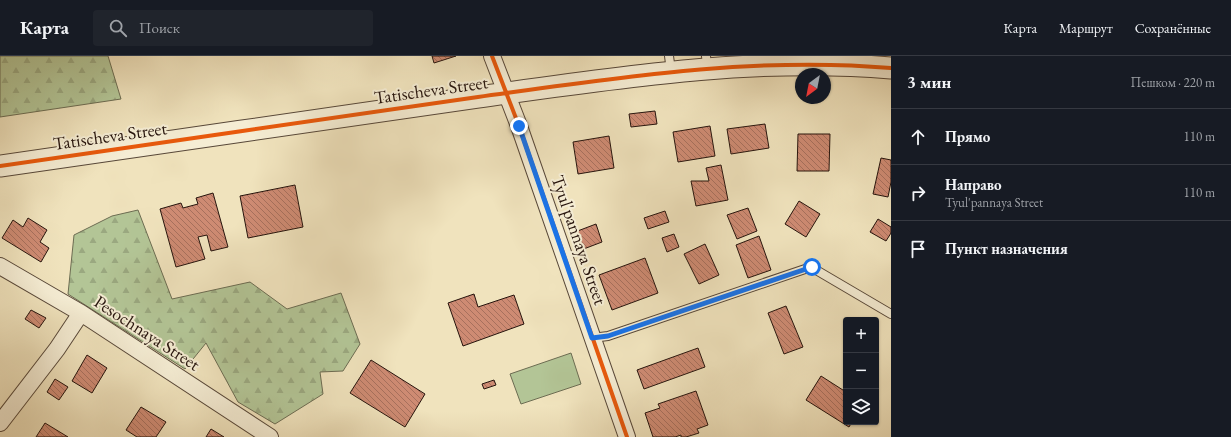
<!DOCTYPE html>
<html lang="ru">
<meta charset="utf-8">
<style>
body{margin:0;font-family:"EB Garamond",serif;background:#20242c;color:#f1f3f6}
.controls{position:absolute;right:12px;bottom:12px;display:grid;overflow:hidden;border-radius:4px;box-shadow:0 1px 3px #0004}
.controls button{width:36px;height:36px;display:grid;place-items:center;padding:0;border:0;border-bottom:1px solid #363941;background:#171b24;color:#f1f3f6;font:20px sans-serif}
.compass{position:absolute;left:795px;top:12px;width:36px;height:36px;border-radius:50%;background:#171b24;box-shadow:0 1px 3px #0004;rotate:212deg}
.stop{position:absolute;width:12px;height:12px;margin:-9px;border:3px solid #1a73e8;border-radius:50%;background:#fff}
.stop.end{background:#1a73e8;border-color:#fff;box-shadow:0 1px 4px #0008}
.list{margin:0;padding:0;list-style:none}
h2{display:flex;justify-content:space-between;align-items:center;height:52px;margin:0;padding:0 16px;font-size:17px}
h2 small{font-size:13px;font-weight:400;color:#9ea1a6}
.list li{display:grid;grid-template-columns:26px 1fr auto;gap:12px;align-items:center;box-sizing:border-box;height:56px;padding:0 16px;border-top:1px solid #363941}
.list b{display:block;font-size:15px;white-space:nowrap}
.list p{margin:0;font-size:13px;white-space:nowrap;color:#9ea1a6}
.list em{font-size:13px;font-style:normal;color:#9ea1a6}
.icon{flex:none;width:22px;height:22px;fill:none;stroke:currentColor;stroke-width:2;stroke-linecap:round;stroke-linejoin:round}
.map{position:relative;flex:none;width:891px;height:381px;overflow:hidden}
header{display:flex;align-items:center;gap:24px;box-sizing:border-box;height:56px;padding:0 20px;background:#171b24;border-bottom:1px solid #363941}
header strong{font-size:19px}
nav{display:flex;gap:22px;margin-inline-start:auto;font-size:14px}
.search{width:280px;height:36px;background:#20242c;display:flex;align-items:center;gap:10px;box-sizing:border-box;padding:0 14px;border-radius:4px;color:#9ea1a6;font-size:15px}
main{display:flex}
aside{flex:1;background:#171b24}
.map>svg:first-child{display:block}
.forest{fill:url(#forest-firs);stroke:#6c6c52}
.pitch{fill:#b3c596;stroke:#6c6c52}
.building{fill:url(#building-back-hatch);stroke:#26140d}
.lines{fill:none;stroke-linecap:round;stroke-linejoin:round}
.service-casing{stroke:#584839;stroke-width:10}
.minor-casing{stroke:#584839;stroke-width:18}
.tertiary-casing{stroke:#584839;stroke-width:23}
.service{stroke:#f5edd4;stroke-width:8}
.minor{stroke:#f5edd4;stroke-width:16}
.tertiary{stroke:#f5edd4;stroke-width:21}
.cycleway-casing{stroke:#f5edd4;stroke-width:6}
.cycleway{stroke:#e8590c;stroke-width:4}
.route{stroke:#1a73e8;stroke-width:5}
.labels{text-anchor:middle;stroke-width:4;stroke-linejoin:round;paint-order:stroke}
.street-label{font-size:18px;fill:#26140d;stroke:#f5edd4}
</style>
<header>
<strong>Карта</strong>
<div class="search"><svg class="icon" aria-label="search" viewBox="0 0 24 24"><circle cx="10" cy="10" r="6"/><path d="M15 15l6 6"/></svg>Поиск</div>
<nav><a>Карта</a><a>Маршрут</a><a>Сохранённые</a></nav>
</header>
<main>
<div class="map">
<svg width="891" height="381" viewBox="0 0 891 381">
<defs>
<pattern id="forest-firs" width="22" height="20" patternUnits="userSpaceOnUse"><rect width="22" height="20" fill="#b3c596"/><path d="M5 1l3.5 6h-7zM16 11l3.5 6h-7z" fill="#9aa880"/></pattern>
<pattern id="building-back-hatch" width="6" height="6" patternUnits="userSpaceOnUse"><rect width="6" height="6" fill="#ce8b73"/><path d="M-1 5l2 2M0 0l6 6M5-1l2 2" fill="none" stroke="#a7705d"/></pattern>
</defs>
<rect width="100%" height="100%" fill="#f0e3bd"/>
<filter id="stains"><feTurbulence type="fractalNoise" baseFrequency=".005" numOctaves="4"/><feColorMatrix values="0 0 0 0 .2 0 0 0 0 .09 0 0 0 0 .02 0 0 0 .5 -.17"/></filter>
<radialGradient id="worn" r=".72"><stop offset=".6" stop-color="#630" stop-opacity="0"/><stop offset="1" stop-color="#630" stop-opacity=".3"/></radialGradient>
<path class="forest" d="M 0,0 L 108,0 L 121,43 L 0,61 Z
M 138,154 L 172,243 L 250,226 L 287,253 L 341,237 L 360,288 L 343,315 L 320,316 L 323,338 L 275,368 L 238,346 L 206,287 L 185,313 L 68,238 L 74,179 L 112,160 Z"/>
<path class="pitch" d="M 571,297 L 581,328 L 521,348 L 510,318 Z"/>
<path class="building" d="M 432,0 L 456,0 L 434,7 Z
M 655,55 L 657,68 L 631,71 L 629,58 Z
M 765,68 L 769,92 L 731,98 L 727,73 Z
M 710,70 L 715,100 L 678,106 L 673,76 Z
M 798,78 L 830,78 L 829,115 L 797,115 Z
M 609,80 L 614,112 L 578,118 L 573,86 Z
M 881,102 L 891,104 L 891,126 L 888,141 L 873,138 Z
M 721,109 L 728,144 L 696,150 L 691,125 L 709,125 L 706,112 Z
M 295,129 L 303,171 L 248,182 L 240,140 Z
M 213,137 L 228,191 L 211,195 L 207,179 L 198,181 L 205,203 L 176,211 L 160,153 L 181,147 L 183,152 L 198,148 L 196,142 Z
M 799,145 L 820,158 L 806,181 L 785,168 Z
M 748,152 L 757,175 L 737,183 L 727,159 Z
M 665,155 L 669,166 L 648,173 L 644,162 Z
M 28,162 L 47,174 L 40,186 L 49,192 L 41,206 L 2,182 L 13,164 L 23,171 Z
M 878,163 L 891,171 L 891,177 L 886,185 L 870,176 Z
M 596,168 L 602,186 L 581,194 L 575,176 Z
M 674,178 L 679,191 L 667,196 L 662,182 Z
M 759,180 L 771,214 L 748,222 L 736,189 Z
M 705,188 L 719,219 L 699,228 L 684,198 Z
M 645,202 L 658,237 L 612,254 L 599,219 Z
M 474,238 L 478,251 L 514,239 L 524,268 L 463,290 L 448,247 Z
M 786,250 L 803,291 L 784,298 L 768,257 Z
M 31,254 L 46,262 L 39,272 L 25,263 Z
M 698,292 L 705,311 L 644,333 L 637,314 Z
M 87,299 L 107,312 L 92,337 L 72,325 Z
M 371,304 L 425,338 L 405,371 L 350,337 Z
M 821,320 L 846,336 L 846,366 L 852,366 L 849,371 L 806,344 Z
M 55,323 L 68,331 L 59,344 L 47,336 Z
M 494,324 L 496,329 L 484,333 L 482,328 Z
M 696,335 L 708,369 L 697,373 L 699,377 L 686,381 L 681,381 L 681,379 L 675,381 L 653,381 L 645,357 L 660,352 L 658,348 Z
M 141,351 L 166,366 L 156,381 L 137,381 L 126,374 Z
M 45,367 L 68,381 L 36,381 Z
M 211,373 L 224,381 L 206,381 Z"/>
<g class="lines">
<defs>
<path id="service" d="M 669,0 L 671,15
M 706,0 L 707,10
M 592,282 L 608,280 L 811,211 L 891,258"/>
<path id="minor" d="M 492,0 L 519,70 L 627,381
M 0,210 L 81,257 L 270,381
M 0,367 L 57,293 L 81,257"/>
<path id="tertiary" d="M 0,110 C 159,87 319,64 478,41 C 615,22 753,0 891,12"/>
</defs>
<use href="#service" class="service-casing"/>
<use href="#minor" class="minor-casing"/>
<use href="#tertiary" class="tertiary-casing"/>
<use href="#service" class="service"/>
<use href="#minor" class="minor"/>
<use href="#tertiary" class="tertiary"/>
<defs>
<path id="cycleway" d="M 492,0 L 519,70 L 627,381
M 0,110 C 159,87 319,64 478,41 C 615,22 753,0 891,12"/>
</defs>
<use href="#cycleway" class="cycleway-casing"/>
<use href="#cycleway" class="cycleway"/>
</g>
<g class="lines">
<path class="route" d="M 519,70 L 592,282 L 608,280 L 812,211"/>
</g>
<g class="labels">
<g class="street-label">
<text transform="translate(431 34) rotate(-8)" y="6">Tatischeva Street</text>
<text transform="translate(110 80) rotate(-8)" y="6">Tatischeva Street</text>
<text transform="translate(579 184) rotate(71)" y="6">Tyul'pannaya Street</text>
<text transform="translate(147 277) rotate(33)" y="6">Pesochnaya Street</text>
</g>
</g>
<rect width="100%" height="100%" filter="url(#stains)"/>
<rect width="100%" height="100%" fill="url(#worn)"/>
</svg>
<div class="controls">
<button>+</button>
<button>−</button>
<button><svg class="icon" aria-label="layers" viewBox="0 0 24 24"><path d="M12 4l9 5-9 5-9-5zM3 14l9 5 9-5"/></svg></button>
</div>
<svg class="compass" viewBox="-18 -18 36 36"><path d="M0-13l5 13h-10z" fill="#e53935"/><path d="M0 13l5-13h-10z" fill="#9ea1a6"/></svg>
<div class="stop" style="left:812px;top:211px"></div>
<div class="stop end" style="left:519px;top:70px"></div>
</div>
<aside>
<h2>3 мин<small>Пешком · 220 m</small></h2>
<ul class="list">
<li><svg class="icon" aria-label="ahead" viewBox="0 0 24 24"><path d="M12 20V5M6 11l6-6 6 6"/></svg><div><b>Прямо</b></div><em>110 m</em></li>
<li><svg class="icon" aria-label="right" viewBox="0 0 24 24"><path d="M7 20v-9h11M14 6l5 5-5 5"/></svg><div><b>Направо</b><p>Tyul'pannaya Street</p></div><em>110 m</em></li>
<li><svg class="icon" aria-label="arrive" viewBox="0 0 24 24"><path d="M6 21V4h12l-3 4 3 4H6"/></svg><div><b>Пункт назначения</b></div></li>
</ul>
</aside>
</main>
